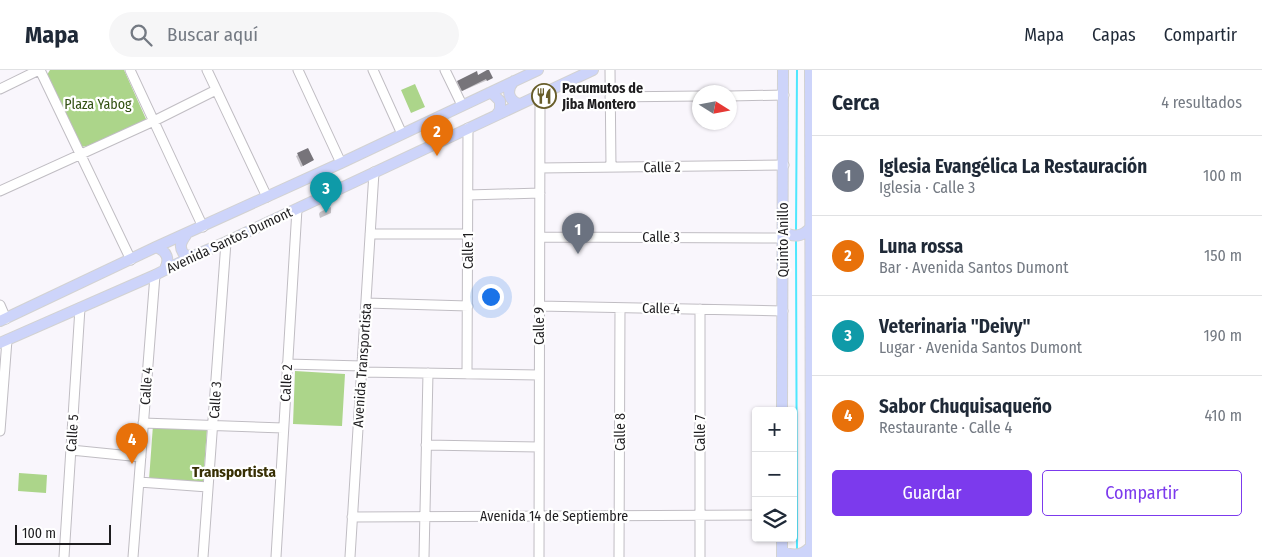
<!DOCTYPE html>
<html lang="es">
<meta charset="utf-8">
<style>
body{margin:0;font-family:"Fira Sans Condensed",sans-serif;background:#f6f6f7;color:#1f2937}
.controls{position:absolute;right:15px;bottom:15px;display:grid;overflow:hidden;border-radius:5px;box-shadow:0 1px 4px #0004}
.controls button{width:45px;height:45px;display:grid;place-items:center;padding:0;border:0;border-bottom:1px solid #e0e1e3;background:#fff;color:#1f2937;font:25px sans-serif}
.compass{position:absolute;left:692px;top:15px;width:45px;height:45px;border-radius:50%;background:#fff;box-shadow:0 1px 4px #0004;rotate:101deg}
.scale{position:absolute;left:15px;bottom:12px;width:96px;box-sizing:border-box;padding-left:5px;border:2px solid #1e1d1f;border-top:0;font-size:14px;line-height:18px;white-space:nowrap;color:#1e1d1f;-webkit-text-stroke:4px #fff;paint-order:stroke}
.you{position:absolute;left:490px;top:226px;width:18px;height:18px;margin:-12px;border:4px solid #fff;border-radius:50%;background:#1a73e8;box-shadow:0 0 0 8px #1a73e833}
.badge{display:grid;place-items:center;width:32px;height:32px;border-radius:50%;background:#7c3aed;color:#fff;font-size:16px;font-weight:700}
.pin{position:absolute;translate:-50% -41px;filter:drop-shadow(0 1px 2px #0008)}
.pin::after{content:'';position:absolute;top:26px;width:18px;height:15px;background:inherit;clip-path:polygon(0 0,100% 0,50% 100%)}
.list{margin:0;padding:0;list-style:none}
h2{display:flex;justify-content:space-between;align-items:center;height:65px;margin:0;padding:0 20px;font-size:21px}
h2 small{font-size:16px;font-weight:400;color:#747a83}
.list li{display:grid;grid-template-columns:32px 1fr auto;gap:15px;align-items:center;box-sizing:border-box;height:80px;padding:0 20px;border-top:1px solid #e0e1e3}
.list b{display:block;font-size:19px;white-space:nowrap}
.list p{margin:0;font-size:16px;white-space:nowrap;color:#747a83}
.list em{font-size:16px;font-style:normal;color:#747a83}
.actions{display:flex;gap:10px;padding:15px 20px}
.actions a{flex:1;padding:11px 0;border:1px solid #7c3aed;border-radius:5px;text-align:center;font-size:18px;color:#7c3aed}
.actions .main{background:#7c3aed;color:#fff}
.icon{flex:none;width:28px;height:28px;fill:none;stroke:currentColor;stroke-width:2;stroke-linecap:round;stroke-linejoin:round}
.map{position:relative;flex:none;width:812px;height:487px;overflow:hidden}
header{display:flex;align-items:center;gap:30px;box-sizing:border-box;height:70px;padding:0 25px;background:#fff;border-bottom:1px solid #e0e1e3}
header strong{font-size:24px}
nav{display:flex;gap:28px;margin-inline-start:auto;font-size:18px}
.search{width:350px;height:45px;background:#f6f6f7;display:flex;align-items:center;gap:12px;box-sizing:border-box;padding:0 18px;border-radius:28px;color:#747a83;font-size:19px}
main{display:flex}
aside{flex:1;background:#fff}
.map>svg:first-child{display:block}
.green{fill:#acd58a}
.shadow{fill:#0003}
.lines{fill:none;stroke-linecap:round;stroke-linejoin:round}
.stream{stroke:#4ee7fe;stroke-width:2}
.building{fill:#77747a}
.minor-casing{stroke:#c0bdc3;stroke-width:11}
.major-casing{stroke:#d2d2d2;stroke-width:12}
.minor{stroke:#fff;stroke-width:9}
.major{stroke:#cdd4fa;stroke-width:10}
.labels{text-anchor:middle;stroke-width:4.5;stroke-linejoin:round;paint-order:stroke}
.poi-label{font-size:14px;font-weight:bold;fill:#1e1d1f;stroke:#fff;text-anchor:start}
.park-label{font-size:14px;fill:#325012;stroke:#fff}
.street-label{font-size:14px;fill:#1e1d1f;stroke:#fff}
.neighbourhood-label{font-size:15px;font-weight:bold;fill:#372f03;stroke:#fff}
</style>
<header>
<strong>Mapa</strong>
<div class="search"><svg class="icon" aria-label="search" viewBox="0 0 24 24"><circle cx="10" cy="10" r="6"/><path d="M15 15l6 6"/></svg>Buscar aquí</div>
<nav><a>Mapa</a><a>Capas</a><a>Compartir</a></nav>
</header>
<main>
<div class="map">
<svg width="812" height="487" viewBox="0 0 812 487">
<rect width="100%" height="100%" fill="#f9f6fc"/>
<path class="green" d="M 50,0 L 124,0 L 146,49 L 144,52 L 87,76 L 81,77 L 47,5 Z
M 415,14 L 425,37 L 411,43 L 401,20 Z
M 295,301 L 345,304 L 342,356 L 293,354 Z
M 153,355 L 207,359 L 203,413 L 149,410 Z
M 19,403 L 47,405 L 46,423 L 18,421 Z"/>
<path class="shadow" d="M 478,6 L 490,9 L 460,22 L 456,13 L 458,12 Z
M 308,79 L 313,90 L 301,97 L 296,86 Z
M 331,137 L 331,143 L 320,148 L 319,144 L 320,142 Z"/>
<g class="lines">
<path class="stream" d="M 796,163 L 797,0
M 796,170 L 797,480"/>
</g>
<path class="building" d="M 487,0 L 489,0 L 493,8 L 487,11 L 486,9 L 462,21 L 457,11 L 477,1 L 478,5 Z
M 308,78 L 314,90 L 303,96 L 297,83 Z"/>
<g class="lines">
<defs>
<path id="minor" d="M 40,0 L 131,190
M 130,0 L 203,157
M 207,0 L 267,127
M 298,0 L 341,93
M 373,0 L 402,64
M 445,0 L 462,35
M 610,0 L 611,97
M 0,19 L 39,0
M 536,26 L 540,35 L 539,487
M 730,26 L 784,25
M 610,27 L 700,26
M 540,98 L 784,95
M 0,121 L 154,51 L 216,20
M 468,125 L 540,123
M 370,164 L 468,164
M 540,167 L 783,168
M 366,233 L 468,236
M 0,235 L 6,249
M 539,236 L 783,241
M 700,239 L 700,487
M 287,294 L 362,296
M 361,302 L 539,305
M 467,304 L 468,58
M 143,353 L 283,358
M 0,361 L 7,270
M 426,375 L 539,377
M 71,380 L 141,387
M 139,412 L 208,417
M 352,447 L 756,445
M 64,487 L 80,238
M 133,487 L 155,205
M 203,487 L 226,172
M 276,487 L 297,139
M 350,487 L 374,102
M 424,487 L 428,303
M 619,487 L 620,238"/>
<path id="major" d="M 810,0 L 811,487
M 514,11 C 506,20 508,30 519,34
M 489,23 L 493,24 L 500,31 L 500,40 L 497,44
M 783,161 C 793,168 802,167 810,158
M 186,165 C 181,172 178,178 185,185 L 193,186
M 156,177 C 167,181 170,189 165,199
M 0,251 L 156,177 L 341,93 L 538,0
M 0,273 L 155,205 L 193,186 L 226,172 L 593,0
M 782,341 L 783,0
M 782,468 L 782,487
M 782,481 C 793,487 803,486 811,476"/>
</defs>
<use href="#minor" class="minor-casing"/>
<use href="#major" class="major-casing"/>
<use href="#minor" class="minor"/>
<use href="#major" class="major"/>
</g>
<defs>
<symbol id="restaurant-ring" viewBox="-11 -11 22 22"><circle r="9.5" fill="#fff" stroke="#685d2a" stroke-width="1.5"/><path d="M-5-6h1v4h1v-4h1v4h1v-4h1v5L-1.5 .5V6h-2V.5L-5-1ZM5-6V6H3V1.5H1.5Q1.5-4 5-6Z" fill="#685d2a"/></symbol>
</defs>
<g fill-rule="evenodd">
<use href="#restaurant-ring" x="530" y="12" width="28" height="28"/>
</g>
<g class="labels">
<g class="poi-label">
<text x="562" y="23">Pacumutos de<tspan x="562" dy="16">Jiba Montero</tspan></text>
</g>
<g class="park-label">
<text x="98" y="39">Plaza Yabog</text>
</g>
<g class="street-label">
<text transform="translate(662 97) rotate(-1)" y="5">Calle 2</text>
<text x="661" y="172">Calle 3</text>
<text transform="translate(229 170) rotate(-25)" y="5">Avenida Santos Dumont</text>
<text transform="translate(783 170) rotate(-90)" y="5">Quinto Anillo</text>
<text transform="translate(468 181) rotate(-90)" y="5">Calle 1</text>
<text transform="translate(661 238) rotate(1)" y="5">Calle 4</text>
<text transform="translate(539 256) rotate(-90)" y="5">Calle 9</text>
<text transform="translate(362 295) rotate(-86)" y="5">Avenida Transportista</text>
<text transform="translate(286 313) rotate(-87)" y="5">Calle 2</text>
<text transform="translate(146 316) rotate(-86)" y="5">Calle 4</text>
<text transform="translate(215 330) rotate(-86)" y="5">Calle 3</text>
<text transform="translate(620 362) rotate(-90)" y="5">Calle 8</text>
<text transform="translate(72 363) rotate(-86)" y="5">Calle 5</text>
<text transform="translate(700 363) rotate(-90)" y="5">Calle 7</text>
<text x="554" y="451">Avenida 14 de Septiembre</text>
</g>
<g class="neighbourhood-label">
<text x="234" y="407">Transportista</text>
</g>
</g>
</svg>
<div class="controls">
<button>+</button>
<button>−</button>
<button><svg class="icon" aria-label="layers" viewBox="0 0 24 24"><path d="M12 4l9 5-9 5-9-5zM3 14l9 5 9-5"/></svg></button>
</div>
<svg class="compass" viewBox="-18 -18 36 36"><path d="M0-13l5 13h-10z" fill="#e53935"/><path d="M0 13l5-13h-10z" fill="#747a83"/></svg>
<div class="scale">100 m</div>
<div class="you"></div>
<div class="pin badge" style="left:578px;top:184px;background:#6b7280">1</div>
<div class="pin badge" style="left:437px;top:86px;background:#e8710a">2</div>
<div class="pin badge" style="left:326px;top:143px;background:#0f9aa8">3</div>
<div class="pin badge" style="left:132px;top:394px;background:#e8710a">4</div>
</div>
<aside>
<h2>Cerca<small>4 resultados</small></h2>
<ul class="list">
<li><span class="badge" style="background:#6b7280">1</span><div><b>Iglesia Evangélica La Restauración</b><p>Iglesia · Calle 3</p></div><em>100 m</em></li>
<li><span class="badge" style="background:#e8710a">2</span><div><b>Luna rossa</b><p>Bar · Avenida Santos Dumont</p></div><em>150 m</em></li>
<li><span class="badge" style="background:#0f9aa8">3</span><div><b>Veterinaria &quot;Deivy&quot;</b><p>Lugar · Avenida Santos Dumont</p></div><em>190 m</em></li>
<li><span class="badge" style="background:#e8710a">4</span><div><b>Sabor Chuquisaqueño</b><p>Restaurante · Calle 4</p></div><em>410 m</em></li>
</ul>
<div class="actions"><a class="main">Guardar</a><a>Compartir</a></div>
</aside>
</main>
